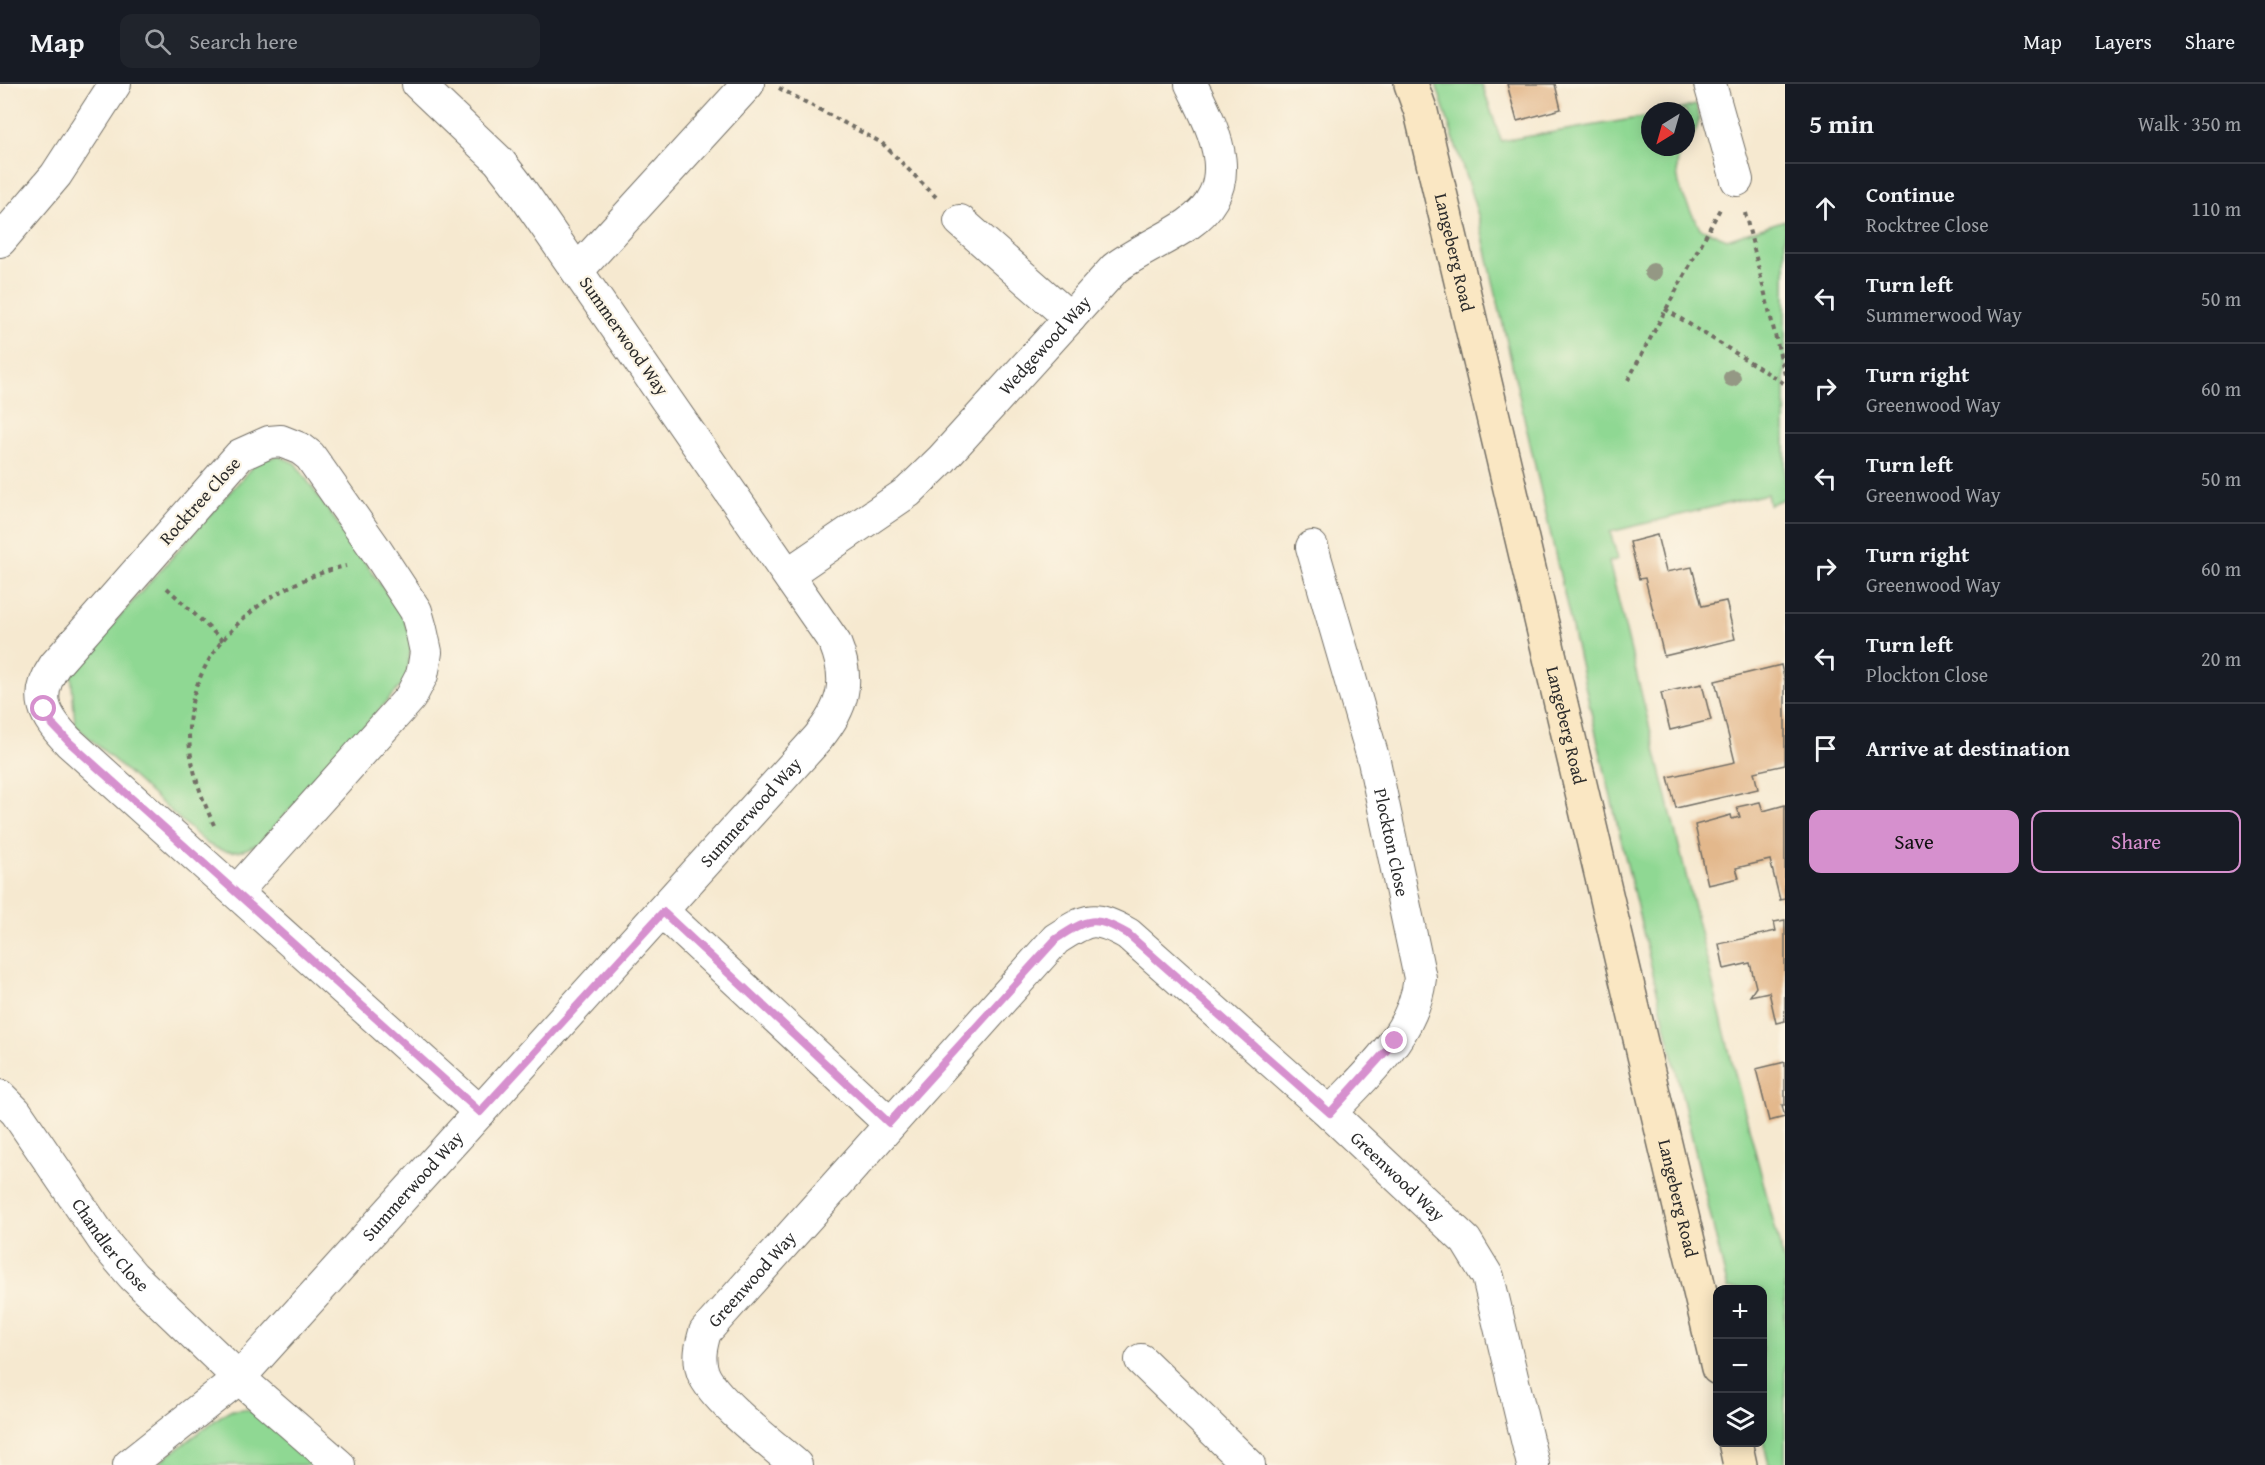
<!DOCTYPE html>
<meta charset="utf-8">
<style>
body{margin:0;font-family:"Gentium Book Plus",serif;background:#20242c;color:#f1f3f6}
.controls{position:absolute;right:18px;bottom:18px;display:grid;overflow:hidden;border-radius:12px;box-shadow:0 3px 15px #0003}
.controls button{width:54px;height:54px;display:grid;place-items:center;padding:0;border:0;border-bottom:2px solid #363941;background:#171b24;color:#f1f3f6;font:30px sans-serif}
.compass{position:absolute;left:1641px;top:18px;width:54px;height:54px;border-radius:50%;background:#171b24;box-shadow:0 3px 15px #0003;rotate:217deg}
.stop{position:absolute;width:18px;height:18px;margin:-14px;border:4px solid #d690ce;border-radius:50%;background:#fff}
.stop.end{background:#d690ce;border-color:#fff;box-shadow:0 2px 6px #0008}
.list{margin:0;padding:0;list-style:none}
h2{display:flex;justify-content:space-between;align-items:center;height:78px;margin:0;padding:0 24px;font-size:26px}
h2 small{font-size:20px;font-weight:400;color:#9ea1a6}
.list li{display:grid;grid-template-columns:39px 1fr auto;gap:18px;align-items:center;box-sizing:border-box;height:90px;padding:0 24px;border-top:2px solid #363941}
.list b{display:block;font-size:22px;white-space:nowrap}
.list p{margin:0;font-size:20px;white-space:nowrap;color:#9ea1a6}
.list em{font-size:20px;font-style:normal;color:#9ea1a6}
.actions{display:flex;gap:12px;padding:18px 24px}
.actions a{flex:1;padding:14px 0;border:2px solid #d690ce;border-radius:12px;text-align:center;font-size:21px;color:#d690ce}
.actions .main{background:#d690ce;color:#111}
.icon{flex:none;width:33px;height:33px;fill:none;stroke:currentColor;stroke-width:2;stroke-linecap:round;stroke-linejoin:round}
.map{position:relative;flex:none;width:1785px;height:1381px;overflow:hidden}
header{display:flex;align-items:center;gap:36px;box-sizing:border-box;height:84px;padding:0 30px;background:#171b24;border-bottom:2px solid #363941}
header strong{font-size:28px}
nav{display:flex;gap:33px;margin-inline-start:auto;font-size:21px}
.search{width:420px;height:54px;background:#20242c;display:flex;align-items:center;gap:15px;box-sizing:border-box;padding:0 21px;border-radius:12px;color:#9ea1a6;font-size:22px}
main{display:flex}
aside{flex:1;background:#171b24}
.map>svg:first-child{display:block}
.green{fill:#8fd893;stroke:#5d825f;stroke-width:1.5}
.building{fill:#e3b88c}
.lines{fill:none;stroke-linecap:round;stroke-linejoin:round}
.street-casing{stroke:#726e65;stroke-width:34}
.secondary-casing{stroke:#726e65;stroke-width:36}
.path{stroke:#726e65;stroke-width:4;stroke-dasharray:4.5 4.5;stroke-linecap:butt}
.street{stroke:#fff;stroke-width:32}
.secondary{stroke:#fae7c3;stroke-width:33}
.tree{fill:#949884}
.route{stroke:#d690ce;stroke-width:8}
.labels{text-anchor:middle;stroke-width:4.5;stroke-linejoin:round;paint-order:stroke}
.street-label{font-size:18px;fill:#2b2b2b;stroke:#fcf5e5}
</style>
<header>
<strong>Map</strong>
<div class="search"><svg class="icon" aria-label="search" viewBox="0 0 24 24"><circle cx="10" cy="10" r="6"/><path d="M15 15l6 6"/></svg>Search here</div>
<nav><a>Map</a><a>Layers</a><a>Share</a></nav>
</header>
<main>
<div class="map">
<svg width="1785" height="1381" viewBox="0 0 1785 1381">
<rect width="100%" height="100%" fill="#fcf5e5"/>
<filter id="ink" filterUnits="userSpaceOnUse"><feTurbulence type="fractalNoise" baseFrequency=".0167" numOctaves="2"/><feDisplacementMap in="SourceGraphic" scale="12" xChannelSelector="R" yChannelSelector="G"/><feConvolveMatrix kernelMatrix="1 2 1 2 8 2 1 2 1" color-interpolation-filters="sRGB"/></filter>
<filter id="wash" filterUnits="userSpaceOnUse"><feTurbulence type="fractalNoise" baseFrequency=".008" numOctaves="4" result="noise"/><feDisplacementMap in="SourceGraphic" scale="24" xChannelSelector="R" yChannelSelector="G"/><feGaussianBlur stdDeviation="1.35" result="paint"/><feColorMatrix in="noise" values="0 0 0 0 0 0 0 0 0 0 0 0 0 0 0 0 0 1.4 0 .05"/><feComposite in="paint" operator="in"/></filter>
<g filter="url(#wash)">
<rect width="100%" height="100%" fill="#f6e9d0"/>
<path class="green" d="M 1436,0 L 1482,0 L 1501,57 L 1650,32 L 1650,63 L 1684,63 C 1666,88 1687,121 1700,144 L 1727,155 L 1785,136 L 1785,414 L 1769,421 L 1767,410 L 1610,448 L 1618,475 L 1609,478 L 1731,974 L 1785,1182 L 1785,1381 L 1769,1381 L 1762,1353 L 1762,1206 L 1728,1205 L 1599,663 L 1478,131 Z
M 1696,21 C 1703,36 1697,49 1686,61 L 1686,27 L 1674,27 Z
M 279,372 L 295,379 L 403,532 L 412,558 L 406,596 L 261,758 C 241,770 226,771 206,759 L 75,641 L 71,587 L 255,380 L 263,375 Z
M 244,1325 L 256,1328 L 317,1381 L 156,1381 L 221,1332 L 232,1326 Z"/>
<g id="blocks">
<path class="building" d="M 1507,0 L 1555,0 L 1561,25 L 1517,37 Z
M 1657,451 L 1666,488 L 1692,483 L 1702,522 L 1726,517 L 1735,555 L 1664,572 L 1645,494 L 1639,495 L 1630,458 Z
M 1781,581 L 1785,597 L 1785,681 L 1754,688 L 1758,705 L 1676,724 L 1668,693 L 1735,678 L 1715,597 Z
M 1702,600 L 1711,636 L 1670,646 L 1661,609 Z
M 1760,718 L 1763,727 L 1785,721 L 1785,815 L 1780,816 L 1770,776 L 1736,784 L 1739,794 L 1708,801 L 1695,741 L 1731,731 L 1732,735 L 1740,733 L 1737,723 Z
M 1785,836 L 1785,937 L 1776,939 L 1769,908 L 1750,912 L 1756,903 L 1750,879 L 1724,885 L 1719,860 L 1776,847 L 1774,838 Z
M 1785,978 L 1785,1021 L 1782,1021 L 1785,1033 L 1769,1037 L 1756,985 Z"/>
</g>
</g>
<g filter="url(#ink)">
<use href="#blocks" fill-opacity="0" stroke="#726e65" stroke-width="1.5"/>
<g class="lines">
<defs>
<g id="street">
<path d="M 1710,0 L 1737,96"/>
<path d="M 960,137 L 1070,234"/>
<path d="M 0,157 L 56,91 L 115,0"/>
<path d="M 578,186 L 748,0"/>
<path id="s1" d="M 1312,463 L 1374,677 L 1420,894 C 1414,951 1367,989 1330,1029"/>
<path id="s2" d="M 788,490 L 908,408 L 942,375 L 1115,184 C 1138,167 1163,157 1187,141 C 1244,102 1215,48 1191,0"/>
<path d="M 236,808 L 410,614 L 422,591 L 424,581 L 426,568 L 421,545 L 416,527 L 374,463 L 310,372 L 301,365 L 281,357 L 269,358 L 240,371 L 55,581 C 33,613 44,632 69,658 L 480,1028"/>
<path d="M 663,828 L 889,1039"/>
<path id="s3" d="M 0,1012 L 16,1028 L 108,1163 L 133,1192 L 239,1294 L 339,1381"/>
<path d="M 1141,1276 L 1249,1381"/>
<path id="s4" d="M 129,1381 L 239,1294 L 818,654 C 843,623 851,598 835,559 L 516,99 L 499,77 L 418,0"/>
<path id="s5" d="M 796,1381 C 773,1361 713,1315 703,1289 C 698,1275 701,1262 705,1248 L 1056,855 C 1088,834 1094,831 1128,850 L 1330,1029 L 1466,1157 L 1488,1193 L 1533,1381"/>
</g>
<g id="secondary">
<path id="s6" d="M 1411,0 L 1421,28 L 1718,1284"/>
<path d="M 1735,1358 L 1740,1381"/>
</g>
</defs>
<use href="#street" class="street-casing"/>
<use href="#secondary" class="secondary-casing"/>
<path class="path" d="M 779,4 L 882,59 L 936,113
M 1745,129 L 1785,291
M 1665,225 L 1785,300
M 1628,296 L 1720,125
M 167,504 L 223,557
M 214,741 C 201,713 189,680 189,649 C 188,562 269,499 346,482"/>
<use href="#street" class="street"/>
<use href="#secondary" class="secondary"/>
</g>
<g class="tree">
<circle cx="1653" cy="188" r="9"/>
<circle cx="1732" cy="294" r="9"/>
</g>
</g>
<g class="lines" filter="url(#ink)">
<path class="route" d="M 44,625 L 53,641 L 69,658 L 480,1028 L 663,828 L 889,1039 L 1056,855 C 1088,834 1094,831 1128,850 L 1330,1029 L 1395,957"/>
</g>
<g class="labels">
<g class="street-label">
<text dy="6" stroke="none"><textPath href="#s6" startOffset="174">Langeberg Road</textPath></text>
<text transform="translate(624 252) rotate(55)" y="6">Summerwood Way</text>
<text dy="6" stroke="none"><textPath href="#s2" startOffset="346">Wedgewood Way</textPath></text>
<text transform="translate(200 417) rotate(-48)" y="6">Rocktree Close</text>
<text dy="6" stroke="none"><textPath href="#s6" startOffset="660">Langeberg Road</textPath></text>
<text dy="6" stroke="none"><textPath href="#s4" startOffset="903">Summerwood Way</textPath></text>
<text dy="6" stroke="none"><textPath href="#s1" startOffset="306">Plockton Close</textPath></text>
<text dy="6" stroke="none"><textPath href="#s5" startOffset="1142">Greenwood Way</textPath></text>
<text dy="6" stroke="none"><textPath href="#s4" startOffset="399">Summerwood Way</textPath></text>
<text dy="6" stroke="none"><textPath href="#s6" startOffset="1146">Langeberg Road</textPath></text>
<text dy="6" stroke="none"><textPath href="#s3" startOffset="186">Chandler Close</textPath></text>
<text dy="6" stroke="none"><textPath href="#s5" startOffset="244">Greenwood Way</textPath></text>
</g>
</g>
</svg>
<div class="controls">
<button>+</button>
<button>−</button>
<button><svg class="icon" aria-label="layers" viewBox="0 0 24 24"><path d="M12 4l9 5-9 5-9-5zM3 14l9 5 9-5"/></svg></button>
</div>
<svg class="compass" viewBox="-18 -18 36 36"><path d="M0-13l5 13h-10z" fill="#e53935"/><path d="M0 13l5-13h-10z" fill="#9ea1a6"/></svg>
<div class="stop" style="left:44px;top:625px"></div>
<div class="stop end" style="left:1395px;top:957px"></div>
</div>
<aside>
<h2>5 min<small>Walk · 350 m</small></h2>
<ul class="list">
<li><svg class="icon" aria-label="ahead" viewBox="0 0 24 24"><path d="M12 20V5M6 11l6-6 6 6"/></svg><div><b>Continue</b><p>Rocktree Close</p></div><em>110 m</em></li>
<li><svg class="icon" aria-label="left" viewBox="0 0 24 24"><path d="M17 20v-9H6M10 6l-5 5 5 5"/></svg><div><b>Turn left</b><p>Summerwood Way</p></div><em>50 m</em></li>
<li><svg class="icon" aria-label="right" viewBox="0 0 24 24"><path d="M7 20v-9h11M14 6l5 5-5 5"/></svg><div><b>Turn right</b><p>Greenwood Way</p></div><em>60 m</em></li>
<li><svg class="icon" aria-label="left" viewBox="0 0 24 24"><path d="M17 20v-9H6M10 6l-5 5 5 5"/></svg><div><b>Turn left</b><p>Greenwood Way</p></div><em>50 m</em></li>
<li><svg class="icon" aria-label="right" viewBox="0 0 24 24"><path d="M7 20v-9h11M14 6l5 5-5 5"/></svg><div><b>Turn right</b><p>Greenwood Way</p></div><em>60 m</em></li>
<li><svg class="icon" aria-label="left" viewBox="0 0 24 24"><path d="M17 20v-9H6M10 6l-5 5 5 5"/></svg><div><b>Turn left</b><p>Plockton Close</p></div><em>20 m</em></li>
<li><svg class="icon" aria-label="arrive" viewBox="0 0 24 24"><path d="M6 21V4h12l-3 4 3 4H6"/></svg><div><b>Arrive at destination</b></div></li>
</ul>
<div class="actions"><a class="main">Save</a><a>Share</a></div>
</aside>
</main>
